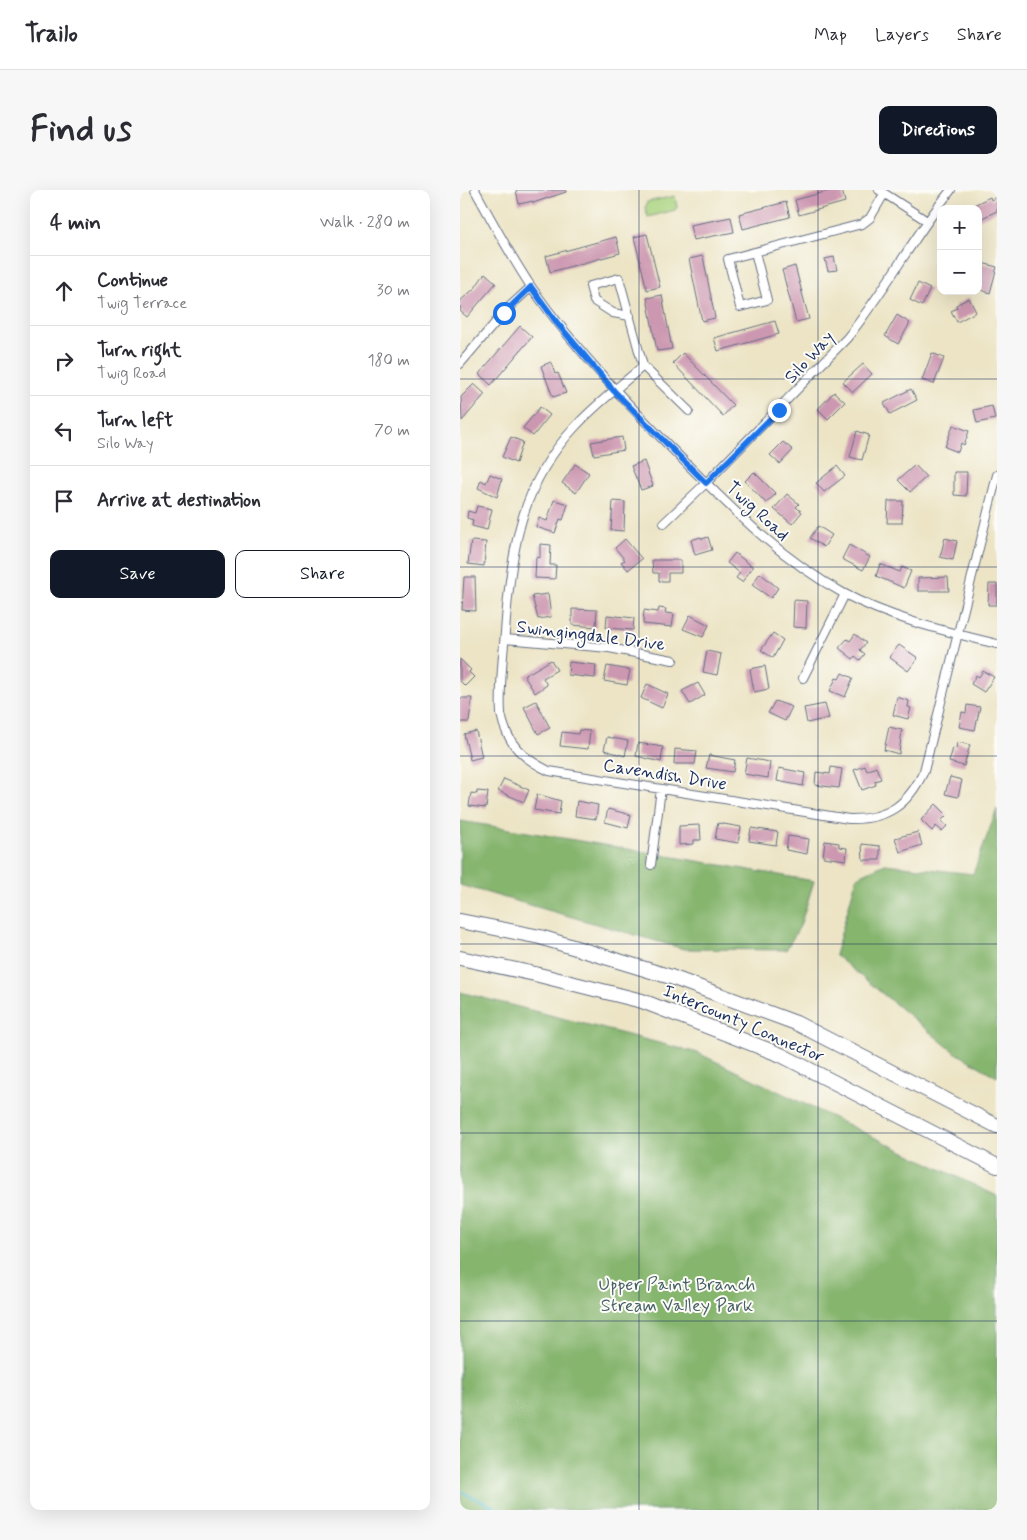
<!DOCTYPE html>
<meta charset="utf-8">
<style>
body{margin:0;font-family:Mynerve,sans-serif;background:#f7f7f7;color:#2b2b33}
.controls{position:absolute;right:15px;top:15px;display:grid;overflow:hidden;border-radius:10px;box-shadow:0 5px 20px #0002}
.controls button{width:45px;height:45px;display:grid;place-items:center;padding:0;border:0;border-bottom:1px solid #e1e1e2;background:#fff;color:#2b2b33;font:25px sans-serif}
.stop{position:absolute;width:15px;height:15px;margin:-11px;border:4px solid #1a73e8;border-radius:50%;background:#fff}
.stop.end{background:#1a73e8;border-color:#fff;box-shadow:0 1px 5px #0008}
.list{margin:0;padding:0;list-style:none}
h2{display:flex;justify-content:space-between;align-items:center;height:65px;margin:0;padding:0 20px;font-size:21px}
h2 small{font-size:16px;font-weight:400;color:#7c7c81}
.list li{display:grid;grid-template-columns:32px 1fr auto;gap:15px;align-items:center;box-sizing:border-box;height:70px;padding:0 20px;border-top:1px solid #e1e1e2}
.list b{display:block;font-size:19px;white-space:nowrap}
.list p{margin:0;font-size:16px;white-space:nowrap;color:#7c7c81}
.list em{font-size:16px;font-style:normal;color:#7c7c81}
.actions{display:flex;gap:10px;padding:15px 20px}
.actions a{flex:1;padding:11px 0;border:1px solid #111827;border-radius:10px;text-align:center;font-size:18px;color:#111827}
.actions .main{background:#111827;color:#fff}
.icon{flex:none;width:28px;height:28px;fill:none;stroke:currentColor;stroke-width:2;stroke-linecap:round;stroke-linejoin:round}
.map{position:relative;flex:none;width:537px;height:1320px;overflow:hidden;border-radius:10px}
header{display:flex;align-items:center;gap:30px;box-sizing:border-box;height:70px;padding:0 25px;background:#fff;border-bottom:1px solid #e1e1e2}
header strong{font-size:24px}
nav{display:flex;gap:28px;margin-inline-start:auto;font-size:18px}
.intro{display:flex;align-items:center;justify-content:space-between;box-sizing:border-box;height:120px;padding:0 30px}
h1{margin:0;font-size:35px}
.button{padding:12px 22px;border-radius:10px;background:#111827;color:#fff;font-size:18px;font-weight:700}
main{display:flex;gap:30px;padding:0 30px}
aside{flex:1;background:#fff;border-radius:10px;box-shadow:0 5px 20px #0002}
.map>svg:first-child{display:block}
.green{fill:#a9d37f;stroke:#62816e}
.forest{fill:#86b56e;stroke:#507266}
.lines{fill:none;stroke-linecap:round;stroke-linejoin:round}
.stream{stroke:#41aebf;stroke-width:3}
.building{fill:#cc97b0}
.street-casing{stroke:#646e82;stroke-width:10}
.highway-casing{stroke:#646e82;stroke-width:16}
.street{stroke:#fff;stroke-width:8}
.highway{stroke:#fff;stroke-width:14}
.route{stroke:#1a73e8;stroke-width:6}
.grid{fill:none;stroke:#1b2f5e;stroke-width:1;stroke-opacity:0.55}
.labels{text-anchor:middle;stroke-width:4;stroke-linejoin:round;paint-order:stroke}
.street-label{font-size:18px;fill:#1b2f5e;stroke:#fdfcf7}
.park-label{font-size:18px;fill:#466068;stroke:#fdfcf7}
</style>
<header>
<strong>Trailo</strong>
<nav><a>Map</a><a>Layers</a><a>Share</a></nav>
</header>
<div class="intro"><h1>Find us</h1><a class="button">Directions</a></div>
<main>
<aside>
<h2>4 min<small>Walk · 280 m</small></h2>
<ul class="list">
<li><svg class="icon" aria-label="ahead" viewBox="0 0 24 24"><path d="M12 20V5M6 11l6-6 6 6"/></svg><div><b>Continue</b><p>Twig Terrace</p></div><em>30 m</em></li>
<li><svg class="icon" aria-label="right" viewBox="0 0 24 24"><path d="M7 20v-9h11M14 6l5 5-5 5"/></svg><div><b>Turn right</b><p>Twig Road</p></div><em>180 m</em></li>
<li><svg class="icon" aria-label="left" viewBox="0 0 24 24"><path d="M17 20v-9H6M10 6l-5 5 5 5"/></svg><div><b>Turn left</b><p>Silo Way</p></div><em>70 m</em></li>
<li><svg class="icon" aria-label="arrive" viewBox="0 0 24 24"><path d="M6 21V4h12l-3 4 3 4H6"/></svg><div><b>Arrive at destination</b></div></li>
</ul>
<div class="actions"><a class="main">Save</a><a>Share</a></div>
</aside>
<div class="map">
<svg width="537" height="1320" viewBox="0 0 537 1320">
<rect width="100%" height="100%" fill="#fdfcf7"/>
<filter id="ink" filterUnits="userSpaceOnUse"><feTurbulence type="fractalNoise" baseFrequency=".02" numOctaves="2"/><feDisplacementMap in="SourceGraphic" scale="10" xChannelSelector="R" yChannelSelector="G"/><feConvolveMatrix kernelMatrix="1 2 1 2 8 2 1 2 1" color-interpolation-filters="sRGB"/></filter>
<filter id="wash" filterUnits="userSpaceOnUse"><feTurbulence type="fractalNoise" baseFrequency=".0096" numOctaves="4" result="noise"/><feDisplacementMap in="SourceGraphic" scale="20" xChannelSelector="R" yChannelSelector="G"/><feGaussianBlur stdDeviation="1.12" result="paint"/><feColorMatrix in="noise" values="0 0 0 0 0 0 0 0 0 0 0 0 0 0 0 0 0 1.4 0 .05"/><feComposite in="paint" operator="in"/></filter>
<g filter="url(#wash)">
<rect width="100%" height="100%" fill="#ece4c5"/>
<path class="green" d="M 215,6 L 217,17 L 215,20 L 188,27 L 185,18 L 187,12 Z"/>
<path class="forest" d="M 537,619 L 537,887 L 493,861 L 375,765 L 397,687 L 425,674 L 513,684 Z
M 0,631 L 50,639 L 354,691 L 340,736 L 326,760 L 224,759 L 0,695 Z
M 0,802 L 238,863 L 537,1006 L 537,1320 L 0,1320 Z"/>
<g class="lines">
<path class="stream" d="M 0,1301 L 40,1320"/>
</g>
<g id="blocks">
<path class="building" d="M 56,0 L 106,0 L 106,2 L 73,13 L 73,11 L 59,14 Z
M 372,0 L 382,0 L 385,12 L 339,25 L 335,10 Z
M 530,7 L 531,10 L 537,7 L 537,21 L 518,30 L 518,19 L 513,19 L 512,16 Z
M 326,12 L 330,27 L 283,39 L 279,24 Z
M 271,27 L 274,42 L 233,50 L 230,35 Z
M 187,44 L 200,97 L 187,100 L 174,47 Z
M 156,47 L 160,63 L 90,82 L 86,66 Z
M 243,66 L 255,128 L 242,131 L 229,69 Z
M 374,67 L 377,80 L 368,81 L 365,69 Z
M 518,72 L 537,77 L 530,103 L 518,99 Z
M 335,76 L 349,129 L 336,132 L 322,80 Z
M 25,83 L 36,93 L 7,127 L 0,121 L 1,110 L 15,98 Z
M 458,93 L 470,99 L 462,116 L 450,110 Z
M 202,105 L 212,159 L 197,161 L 187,108 Z
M 509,108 L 516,122 L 497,132 L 491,121 L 497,118 L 496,115 Z
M 437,125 L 450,133 L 438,154 L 425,146 Z
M 315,131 L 319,144 L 258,161 L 254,148 Z
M 60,136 L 72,147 L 31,195 L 19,184 Z
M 223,163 L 273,215 L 263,226 L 213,173 Z
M 472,163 L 484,168 L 474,194 L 462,190 Z
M 91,172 L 95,184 L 98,183 L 106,203 L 93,207 L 81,176 Z
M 403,174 L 412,184 L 393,202 L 383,192 Z
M 14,194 L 25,204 L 2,231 L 1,207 Z
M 451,199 L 457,210 L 430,224 L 424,213 Z
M 374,202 L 385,212 L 368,229 L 358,219 Z
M 532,216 L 535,229 L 517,233 L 514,220 Z
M 80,217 L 90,225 L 73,246 L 63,238 Z
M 493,235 L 509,241 L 504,255 L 501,253 L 498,262 L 485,257 Z
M 397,241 L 409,245 L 402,270 L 390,267 Z
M 51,247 L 63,252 L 56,273 L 42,267 Z
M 162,247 L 164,260 L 134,265 L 131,252 Z
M 323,252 L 333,260 L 320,274 L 310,265 Z
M 184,271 L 193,296 L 181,300 L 171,276 Z
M 115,274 L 129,283 L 116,303 L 102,293 Z
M 455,275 L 466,287 L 450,302 L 438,290 Z
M 377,276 L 385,286 L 364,302 L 356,293 Z
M 294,282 L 316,304 L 306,313 L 285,291 Z
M 494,282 L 507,282 L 506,306 L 494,305 Z
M 30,284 L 42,289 L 37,307 L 18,298 L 21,290 L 26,293 Z
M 327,304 L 339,314 L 336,317 L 342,322 L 332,334 L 314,319 Z
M 94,310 L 108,314 L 103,330 L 100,329 L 95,343 L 76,337 L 79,328 L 87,331 Z
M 153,311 L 165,312 L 164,341 L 151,340 Z
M 428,311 L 443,311 L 442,333 L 427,333 Z
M 17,316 L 32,319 L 27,340 L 12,336 L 13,330 L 7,328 L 8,321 L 15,323 Z
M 358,336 L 372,345 L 364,357 L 350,348 Z
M 241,347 L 242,349 L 248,347 L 252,360 L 235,365 L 231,350 Z
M 485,348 L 497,351 L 493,370 L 480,367 Z
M 165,349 L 182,369 L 168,380 L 161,372 L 165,370 L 155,358 Z
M 11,351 L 26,352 L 24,376 L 8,374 Z
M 80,354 L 91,355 L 90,375 L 96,375 L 95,389 L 75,388 L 76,367 L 80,368 Z
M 389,355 L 410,367 L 403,380 L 382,369 Z
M 275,363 L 293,377 L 282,392 L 276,388 L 280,383 L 267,373 Z
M 192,370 L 221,370 L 221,383 L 208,383 L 208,391 L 199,391 L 199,383 L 193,383 Z
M 420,374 L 440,382 L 442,377 L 451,381 L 444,398 L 416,386 Z
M 300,383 L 318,398 L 311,408 L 292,395 Z
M 4,387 L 15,387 L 16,421 L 2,420 Z
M 488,387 L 489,401 L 458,401 L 458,388 Z
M 529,394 L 537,394 L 537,415 L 528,415 Z
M 88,404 L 91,427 L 78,429 L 72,406 Z
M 334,410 L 347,411 L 346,438 L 333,437 Z
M 199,418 L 206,419 L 205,423 L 214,424 L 212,437 L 183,434 L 184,420 L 198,422 Z
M 112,419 L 137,420 L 136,437 L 112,435 Z
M 147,425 L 174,428 L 173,440 L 146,438 Z
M 230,425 L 249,435 L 243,447 L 223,439 Z
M 313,443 L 323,450 L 313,468 L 301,460 Z
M 395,444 L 406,453 L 400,460 L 405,464 L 400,470 L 395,466 L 393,469 L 379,458 L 387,449 L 390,451 Z
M 439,455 L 458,468 L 448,481 L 429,467 Z
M 247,461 L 261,464 L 257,485 L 243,482 Z
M 0,469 L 11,480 L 9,482 L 14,487 L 5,496 L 0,491 Z
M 91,470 L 97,480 L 83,488 L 87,495 L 75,503 L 64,486 Z
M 109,472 L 136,475 L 135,488 L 108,485 Z
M 147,476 L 170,480 L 167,495 L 144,491 Z
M 305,476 L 309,499 L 294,502 L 290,479 Z
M 523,481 L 534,487 L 524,502 L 511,494 L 516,485 L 519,487 Z
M 382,483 L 393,488 L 385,507 L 370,501 L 376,488 L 379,489 Z
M 238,493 L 245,505 L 230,514 L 222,501 Z
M 187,494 L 208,504 L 202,518 L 181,508 Z
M 437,507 L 449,511 L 448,517 L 451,518 L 448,529 L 433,525 Z
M 0,508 L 12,508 L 9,532 L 0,532 Z
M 76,511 L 90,538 L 78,544 L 64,517 Z
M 315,511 L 332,517 L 325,531 L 308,523 Z
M 365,514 L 369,528 L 347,533 L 344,518 Z
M 507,515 L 520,517 L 515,540 L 499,537 L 502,522 L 506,523 Z
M 429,537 L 442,540 L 439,564 L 424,560 Z
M 119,540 L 130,541 L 128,559 L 100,556 L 102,542 L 118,544 Z
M 16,541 L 22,567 L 10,570 L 4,544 Z
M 147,547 L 168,551 L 165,566 L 144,560 Z
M 497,552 L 510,555 L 504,576 L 489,572 L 493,558 L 496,559 Z
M 178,553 L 203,557 L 201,572 L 176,566 Z
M 215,559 L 237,561 L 235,574 L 214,574 Z
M 249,565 L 275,570 L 273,582 L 246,578 Z
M 287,568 L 310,572 L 308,588 L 284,584 Z
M 405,576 L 407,581 L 416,577 L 421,589 L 415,591 L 416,595 L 402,600 L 394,580 Z
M 371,577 L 382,579 L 379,598 L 355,595 L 356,582 L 370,584 Z
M 319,578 L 345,583 L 343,596 L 317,591 Z
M 490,587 L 502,590 L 498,607 L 485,604 Z
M 44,589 L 69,600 L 64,612 L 38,601 Z
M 17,601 L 28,602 L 26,618 L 9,616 L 11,603 L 17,604 Z
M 77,604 L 101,611 L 99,624 L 74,620 Z
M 117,611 L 138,615 L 136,629 L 115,626 Z
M 476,614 L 487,625 L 481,631 L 487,636 L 482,641 L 476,636 L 472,641 L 461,630 Z
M 148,619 L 171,625 L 168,638 L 145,632 Z
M 258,633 L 281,637 L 278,653 L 255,649 Z
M 240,635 L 241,650 L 234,650 L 234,654 L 219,655 L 219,636 Z
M 291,638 L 318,642 L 316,655 L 289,651 Z
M 458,642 L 462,655 L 440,662 L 435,648 Z
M 328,646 L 349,649 L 347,664 L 326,660 Z
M 365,651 L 379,653 L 379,657 L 387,658 L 386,670 L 363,667 Z
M 402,654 L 420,656 L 420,670 L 403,670 Z"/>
</g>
</g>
<g filter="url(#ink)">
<use href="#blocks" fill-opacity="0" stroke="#646e82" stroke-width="1"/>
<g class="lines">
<defs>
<path id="street" d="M 15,0 C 33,33 51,67 72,98 C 118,163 173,220 229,276 C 277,324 323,370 383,403 C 431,429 485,441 537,454
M 419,0 L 467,31
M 295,62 L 307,110 L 280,117 L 268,69 L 402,34 L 410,28 L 424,4
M 170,126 L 153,123 L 134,111 L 130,96 L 159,88 L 183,176 L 229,221
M 0,174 L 47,119 L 71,97
M 183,176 C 160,196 135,215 115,237 C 62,293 52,356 46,429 C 44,461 39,493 41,524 C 47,554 62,568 89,581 L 389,629 C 427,630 448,615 464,581 L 537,285
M 204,333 L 246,293 L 387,148 C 425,101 453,47 491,0
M 45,449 L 149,458 L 213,470
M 343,488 L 385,404
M 191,675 L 201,599"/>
<path id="highway" d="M 0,731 L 80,747 L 211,787 L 336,833 L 537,936
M 0,768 L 75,784 L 182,811 L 321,865 L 537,976"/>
</defs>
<use href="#street" class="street-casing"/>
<use href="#highway" class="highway-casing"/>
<use href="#street" class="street"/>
<use href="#highway" class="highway"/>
</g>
</g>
<g class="lines" filter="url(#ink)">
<path class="route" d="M 44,123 L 71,97 L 98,134 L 154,201 L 246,293 L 319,220"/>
</g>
<path class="grid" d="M 179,0 L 179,1320M 358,0 L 358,1320M 0,189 L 537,189M 0,377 L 537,377M 0,566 L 537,566M 0,754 L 537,754M 0,943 L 537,943M 0,1131 L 537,1131"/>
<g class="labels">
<g class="street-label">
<text transform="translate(349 167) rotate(-47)" y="6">Silo Way</text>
<text transform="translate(298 321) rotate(43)" y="6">Twig Road</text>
<text transform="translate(131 445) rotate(7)" y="6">Swingingdale Drive</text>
<text transform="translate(205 584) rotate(9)" y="6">Cavendish Drive</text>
<text transform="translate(284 833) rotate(23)" y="6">Intercounty Connector</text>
</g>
<g class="park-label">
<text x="217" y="1100">Upper Paint Branch<tspan x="217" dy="21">Stream Valley Park</tspan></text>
</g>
</g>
</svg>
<div class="controls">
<button>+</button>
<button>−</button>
</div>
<div class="stop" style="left:44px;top:123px"></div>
<div class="stop end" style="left:319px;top:220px"></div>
</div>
</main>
